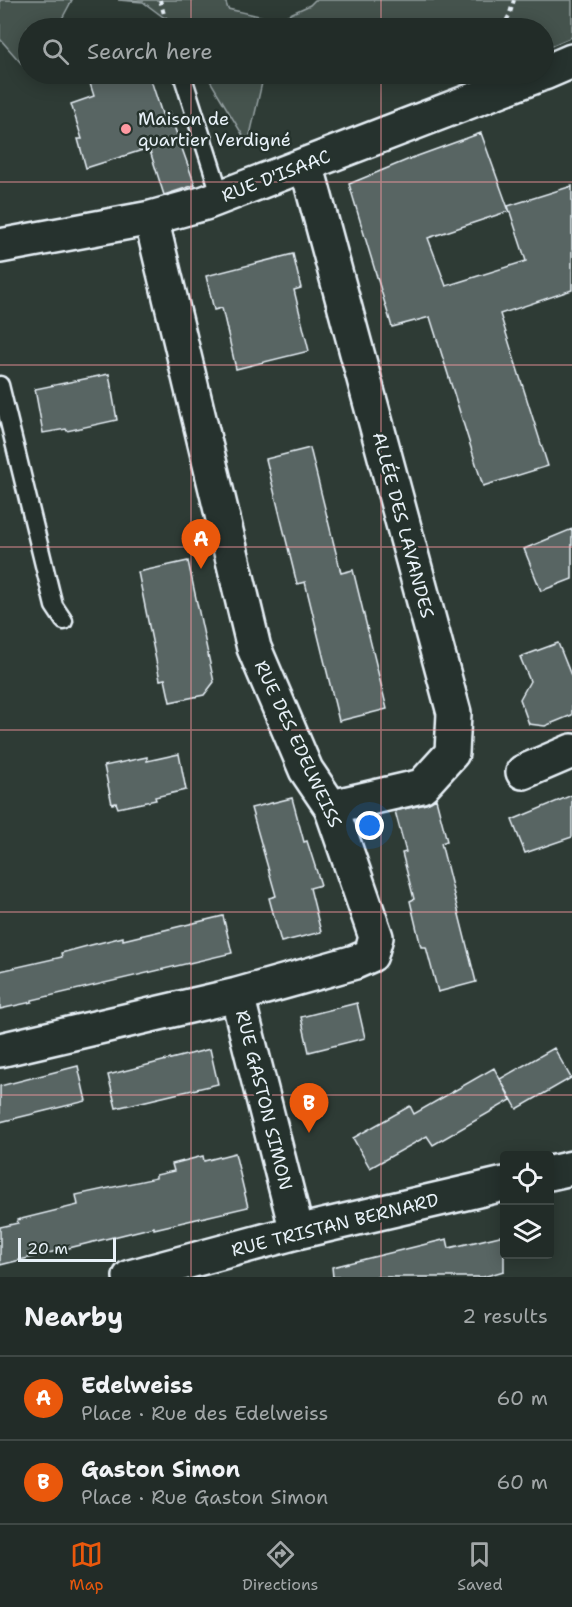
<!DOCTYPE html>
<meta charset="utf-8">
<style>
body{margin:0;font-family:"Shantell Sans",sans-serif;background:#2e3834;color:#f1f3f6}
.controls{position:absolute;right:18px;bottom:18px;display:grid;overflow:hidden;border-radius:6px;box-shadow:0 3px 15px #0003}
.controls button{width:54px;height:54px;display:grid;place-items:center;padding:0;border:0;border-bottom:2px solid #3f4845;background:#222c28;color:#f1f3f6;font:30px sans-serif}
.scale{position:absolute;left:18px;bottom:15px;width:98px;box-sizing:border-box;padding-left:6px;border:3px solid #e8f1f8;border-top:0;font-size:16px;line-height:21px;white-space:nowrap;color:#e8f1f8;-webkit-text-stroke:4px #26332d;paint-order:stroke}
.you{position:absolute;left:370px;top:826px;width:21px;height:21px;margin:-15px;border:4px solid #fff;border-radius:50%;background:#1a73e8;box-shadow:0 0 0 9px #1a73e833}
.badge{display:grid;place-items:center;width:39px;height:39px;border-radius:50%;background:#ea580c;color:#fff;font-size:20px;font-weight:700}
.pin{position:absolute;translate:-50% -50px;filter:drop-shadow(0 2px 3px #0008)}
.pin::after{content:'';position:absolute;top:32px;width:21px;height:18px;background:inherit;clip-path:polygon(0 0,100% 0,50% 100%)}
.list{margin:0;padding:0;list-style:none}
h2{display:flex;justify-content:space-between;align-items:center;height:78px;margin:0;padding:0 24px;font-size:26px}
h2 small{font-size:20px;font-weight:400;color:#a2a7a8}
.list li{display:grid;grid-template-columns:39px 1fr auto;gap:18px;align-items:center;box-sizing:border-box;height:84px;padding:0 24px;border-top:2px solid #3f4845}
.list b{display:block;font-size:22px;white-space:nowrap}
.list p{margin:0;font-size:20px;white-space:nowrap;color:#a2a7a8}
.list em{font-size:20px;font-style:normal;color:#a2a7a8}
.icon{flex:none;width:33px;height:33px;fill:none;stroke:currentColor;stroke-width:2;stroke-linecap:round;stroke-linejoin:round}
.map{position:relative;flex:none;width:572px;height:1277px;overflow:hidden}
.search{position:absolute;background:#222c28;box-shadow:0 3px 15px #0003;left:18px;right:18px;top:18px;height:66px;display:flex;align-items:center;gap:15px;box-sizing:border-box;padding:0 21px;border-radius:33px;color:#a2a7a8;font-size:22px}
.sheet{height:246px;background:#222c28}
nav{display:flex;justify-content:space-around;align-items:center;box-sizing:border-box;height:84px;border-top:2px solid #3f4845;background:#222c28;font-size:16px;color:#a2a7a8}
nav a{display:grid;justify-items:center;gap:3px}
nav .on{color:#ea580c}
.map>svg:first-child{display:block}
.green{fill:#45524e;stroke:#96a2a3;stroke-width:1.5}
.building{fill:#596563;stroke:#e8f1f8;stroke-width:1.5}
.lines{fill:none;stroke-linecap:round;stroke-linejoin:round}
.lane-casing{stroke:#e8f1f8;stroke-width:21}
.street-casing{stroke:#e8f1f8;stroke-width:38}
.path{stroke:#e8f1f8;stroke-width:4;stroke-dasharray:4.5 4.5;stroke-linecap:butt}
.lane{stroke:#26332d;stroke-width:16}
.street{stroke:#26332d;stroke-width:33}
.grid{fill:none;stroke:#ff9aa2;stroke-width:1.5;stroke-opacity:0.55}
.poi-dot{fill:#ff9aa2;stroke:#26332d;stroke-width:2}
.labels{text-anchor:middle;stroke-width:5;stroke-linejoin:round;paint-order:stroke}
.poi-label{font-size:18px;fill:#e8f1f8;stroke:#26332d;text-anchor:start}
.street-label{font-size:18px;fill:#e8f1f8;stroke:#26332d}
</style>
<div class="map">
<svg width="572" height="1277" viewBox="0 0 572 1277">
<rect width="100%" height="100%" fill="#2e3b35"/>
<filter id="ink" filterUnits="userSpaceOnUse"><feTurbulence type="fractalNoise" baseFrequency=".0167" numOctaves="2"/><feDisplacementMap in="SourceGraphic" scale="12" xChannelSelector="R" yChannelSelector="G"/><feConvolveMatrix kernelMatrix="1 2 1 2 8 2 1 2 1" color-interpolation-filters="sRGB"/></filter>
<g filter="url(#ink)">
<path class="green" d="M 0,0 L 72,0 L 57,28 L 28,28 L 28,71 L 0,39 Z
M 118,0 L 225,0 L 228,9 L 277,20 L 310,5 L 315,0 L 572,0 L 572,37 L 544,49 L 544,28 L 178,28 L 143,2 Z
M 206,74 L 264,74 L 248,144 Z"/>
<path class="building" d="M 87,74 L 149,74 L 162,114 L 169,112 L 195,185 L 164,195 L 149,148 L 86,168 L 78,139 L 82,139 L 71,104 L 94,96 Z
M 481,133 L 509,211 L 428,238 L 446,286 L 526,261 L 508,206 L 572,186 L 572,290 L 500,314 L 548,466 L 483,486 L 430,317 L 392,327 L 349,184 L 412,158 Z
M 293,254 L 301,288 L 294,290 L 309,351 L 236,369 L 222,308 L 214,310 L 206,276 Z
M 109,374 L 117,420 L 67,431 L 66,429 L 43,433 L 35,389 Z
M 310,448 L 341,573 L 353,570 L 387,709 L 339,721 L 305,582 L 297,584 L 266,459 Z
M 572,529 L 572,579 L 541,591 L 524,549 Z
M 188,561 L 214,682 L 204,695 L 170,702 L 165,679 L 160,680 L 138,572 Z
M 558,643 L 572,678 L 572,715 L 545,726 L 529,724 L 520,699 L 530,681 L 520,657 Z
M 179,754 L 186,790 L 155,797 L 156,800 L 118,808 L 116,803 L 112,804 L 104,766 L 147,757 L 147,761 Z
M 572,795 L 572,837 L 525,853 L 512,820 Z
M 292,798 L 304,842 L 307,841 L 321,885 L 310,888 L 321,932 L 281,942 L 269,898 L 276,896 L 251,808 Z
M 436,799 L 447,841 L 441,843 L 476,982 L 438,992 L 426,947 L 421,947 L 410,901 L 414,899 L 402,853 L 406,852 L 395,811 L 426,804 Z
M 223,916 L 232,953 L 32,1000 L 32,1002 L 0,1009 L 0,971 L 62,957 L 61,953 L 91,945 L 123,937 L 123,940 Z
M 357,1003 L 365,1038 L 309,1052 L 301,1017 Z
M 554,1048 L 571,1078 L 517,1109 L 500,1079 Z
M 210,1049 L 218,1084 L 116,1108 L 108,1075 Z
M 78,1066 L 86,1101 L 0,1122 L 0,1086 Z
M 494,1068 L 511,1100 L 433,1145 L 427,1136 L 370,1168 L 353,1138 L 410,1106 L 414,1114 Z
M 235,1153 L 248,1207 L 154,1229 L 154,1227 L 0,1265 L 0,1227 L 18,1223 L 17,1220 L 78,1205 L 76,1195 L 156,1178 L 156,1175 L 174,1171 L 172,1164 L 203,1156 L 204,1161 Z
M 504,1235 L 504,1271 L 483,1277 L 333,1277 L 332,1267 L 447,1239 L 449,1248 Z"/>
<g class="lines">
<defs>
<path id="lane" d="M 182,74 L 221,197
M 0,385 L 54,606 L 64,621"/>
<path id="street" d="M 544,73 L 572,61
M 302,167 L 311,182 L 454,713 L 452,753 L 422,786 L 331,807
M 151,218 L 254,648 L 306,770 L 331,807 L 376,937 L 371,955 L 355,962 L 237,995
M 0,246 L 151,218 L 205,203 L 541,74
M 523,772 L 572,751
M 0,1050 L 237,995 L 297,1232
M 550,1173 L 572,1168
M 130,1277 L 297,1232 L 504,1184"/>
</defs>
<use href="#lane" class="lane-casing"/>
<use href="#street" class="street-casing"/>
<path class="path" d="M 160,0 L 168,28
M 502,28 L 509,16 L 514,0"/>
<use href="#lane" class="lane"/>
<use href="#street" class="street"/>
</g>
</g>
<path class="grid" d="M 191,0 L 191,28M 381,0 L 381,28M 191,74 L 191,1277M 381,74 L 381,1277M 0,182 L 572,182M 0,365 L 572,365M 0,547 L 572,547M 0,730 L 572,730M 0,912 L 572,912M 0,1095 L 572,1095"/>
<circle class="poi-dot" cx="126" cy="129" r="6"/>
<g class="labels">
<g class="poi-label">
<text x="138" y="125">Maison de<tspan x="138" dy="21">quartier Verdigné</tspan></text>
</g>
<g class="street-label">
<text transform="translate(276 176) rotate(-21)" y="6">RUE D'ISAAC</text>
<text transform="translate(403 525) rotate(75)" y="6">ALLÉE DES LAVANDES</text>
<text transform="translate(298 744) rotate(65)" y="6">RUE DES EDELWEISS</text>
<text transform="translate(264 1100) rotate(76)" y="6">RUE GASTON SIMON</text>
<text transform="translate(335 1225) rotate(-14)" y="6">RUE TRISTAN BERNARD</text>
</g>
</g>
</svg>
<div class="controls">
<button><svg class="icon" aria-label="locate" viewBox="0 0 24 24"><circle cx="12" cy="12" r="6"/><path d="M12 2v4M12 18v4M2 12h4M18 12h4"/></svg></button>
<button><svg class="icon" aria-label="layers" viewBox="0 0 24 24"><path d="M12 4l9 5-9 5-9-5zM3 14l9 5 9-5"/></svg></button>
</div>
<div class="scale">20 m</div>
<div class="you"></div>
<div class="pin badge" style="left:201px;top:569px">A</div>
<div class="pin badge" style="left:309px;top:1133px">B</div>
<div class="search"><svg class="icon" aria-label="search" viewBox="0 0 24 24"><circle cx="10" cy="10" r="6"/><path d="M15 15l6 6"/></svg>Search here</div>
</div>
<section class="sheet">
<h2>Nearby<small>2 results</small></h2>
<ul class="list">
<li><span class="badge">A</span><div><b>Edelweiss</b><p>Place · Rue des Edelweiss</p></div><em>60 m</em></li>
<li><span class="badge">B</span><div><b>Gaston Simon</b><p>Place · Rue Gaston Simon</p></div><em>60 m</em></li>
</ul>
</section>
<nav>
<a class="on"><svg class="icon" aria-label="map" viewBox="0 0 24 24"><path d="M3 6l6-2 6 2 6-2v14l-6 2-6-2-6 2zM9 4v14M15 6v14"/></svg>Map</a>
<a><svg class="icon" aria-label="directions" viewBox="0 0 24 24"><path d="M12 3l9 9-9 9-9-9zM9 14v-3h6M13 9l2 2-2 2"/></svg>Directions</a>
<a><svg class="icon" aria-label="saved" viewBox="0 0 24 24"><path d="M7 4h10v16l-5-4-5 4z"/></svg>Saved</a>
</nav>
